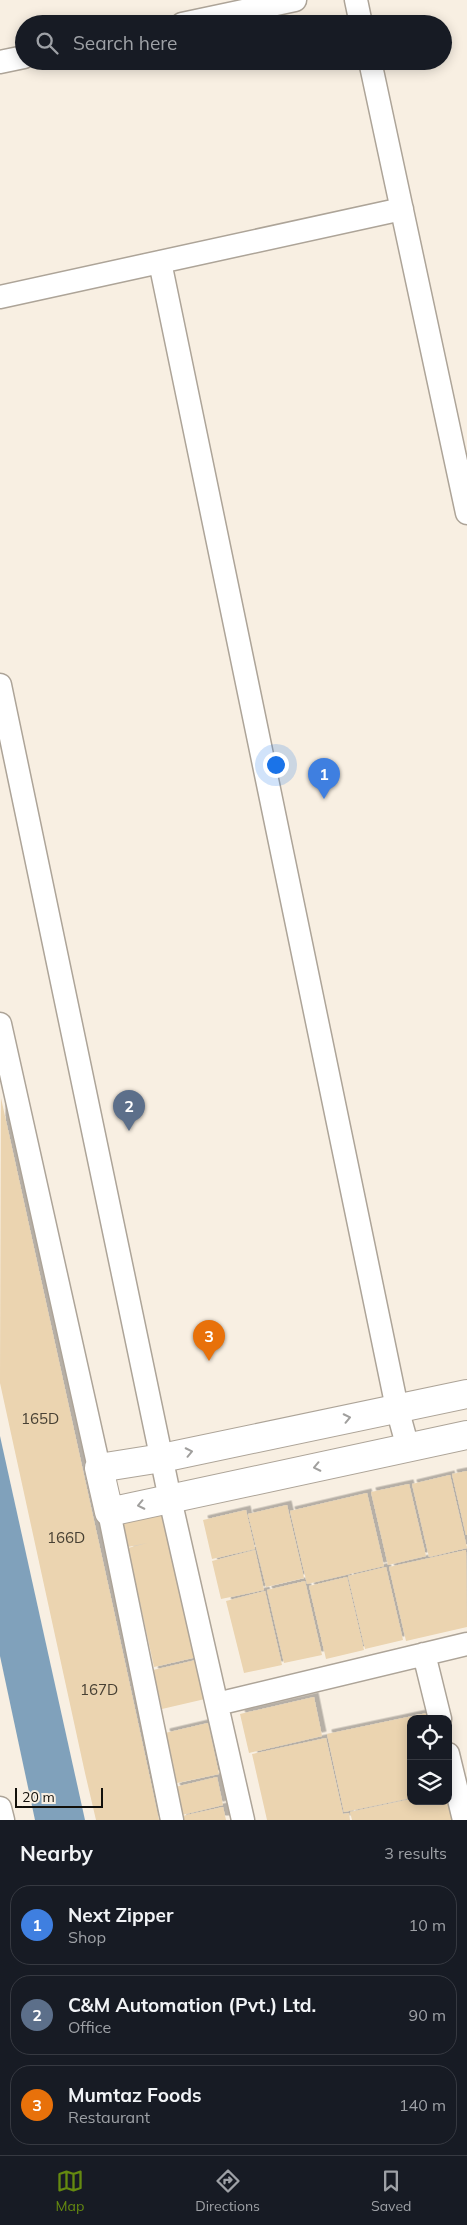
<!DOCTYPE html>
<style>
body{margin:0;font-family:Mulish,sans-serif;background:#242831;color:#f1f3f6}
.controls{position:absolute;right:15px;bottom:15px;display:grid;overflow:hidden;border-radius:10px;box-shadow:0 2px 12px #0003}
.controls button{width:45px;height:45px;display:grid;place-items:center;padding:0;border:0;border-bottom:1px solid #363941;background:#171b24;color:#f1f3f6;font:25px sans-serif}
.scale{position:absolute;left:15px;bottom:12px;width:88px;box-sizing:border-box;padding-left:5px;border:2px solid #12100b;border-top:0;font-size:14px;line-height:18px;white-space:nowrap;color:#12100b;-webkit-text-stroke:4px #f8efe2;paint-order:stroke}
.you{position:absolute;left:275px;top:764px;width:18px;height:18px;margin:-12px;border:4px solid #fff;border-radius:50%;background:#1a73e8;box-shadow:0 0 0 8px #1a73e833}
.badge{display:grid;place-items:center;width:32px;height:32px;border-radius:50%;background:#658a10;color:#fff;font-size:16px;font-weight:700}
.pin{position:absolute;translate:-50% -41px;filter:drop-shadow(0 1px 2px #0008)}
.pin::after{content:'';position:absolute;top:26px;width:18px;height:15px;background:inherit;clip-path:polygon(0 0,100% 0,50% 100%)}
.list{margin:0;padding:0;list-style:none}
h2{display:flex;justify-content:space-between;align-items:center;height:65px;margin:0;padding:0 20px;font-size:21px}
h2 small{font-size:16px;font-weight:400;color:#9ea1a6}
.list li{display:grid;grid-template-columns:32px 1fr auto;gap:15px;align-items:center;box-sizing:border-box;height:80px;margin:0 10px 10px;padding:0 10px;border:1px solid #363941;border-radius:20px}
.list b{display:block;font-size:19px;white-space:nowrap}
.list p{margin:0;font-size:16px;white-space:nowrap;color:#9ea1a6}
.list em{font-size:16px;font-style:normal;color:#9ea1a6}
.icon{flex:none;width:28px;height:28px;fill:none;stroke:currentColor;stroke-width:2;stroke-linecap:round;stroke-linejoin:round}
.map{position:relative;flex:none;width:467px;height:1820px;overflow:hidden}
.search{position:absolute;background:#171b24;box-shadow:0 2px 12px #0003;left:15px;right:15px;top:15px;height:55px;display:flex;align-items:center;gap:12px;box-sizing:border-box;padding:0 18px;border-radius:28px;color:#9ea1a6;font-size:19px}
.sheet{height:335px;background:#171b24}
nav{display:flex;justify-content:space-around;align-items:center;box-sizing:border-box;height:70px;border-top:1px solid #363941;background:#171b24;font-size:14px;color:#9ea1a6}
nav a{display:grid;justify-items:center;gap:2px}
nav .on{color:#658a10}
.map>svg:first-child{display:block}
.water{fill:#80a1bb}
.building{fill:#ebd4b0;filter:url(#shadow)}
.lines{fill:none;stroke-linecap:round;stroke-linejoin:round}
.minor-casing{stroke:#ada498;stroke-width:25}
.tertiary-casing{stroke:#ada498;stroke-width:30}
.minor{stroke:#fff;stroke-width:22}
.tertiary{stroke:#fff;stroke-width:28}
.oneway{stroke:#a09f9d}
.labels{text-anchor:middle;stroke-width:5;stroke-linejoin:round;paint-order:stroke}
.number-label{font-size:15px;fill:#484134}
</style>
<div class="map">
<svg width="467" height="1820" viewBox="0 0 467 1820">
<defs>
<filter id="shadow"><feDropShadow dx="4.5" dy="-4.5" stdDeviation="0" flood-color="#0004"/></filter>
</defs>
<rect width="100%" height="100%" fill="#f8efe2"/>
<path class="water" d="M 0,1436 L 85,1820 L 35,1820 L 0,1656 Z"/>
<path class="building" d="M 1,1098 L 113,1607 L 159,1820 L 96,1820 L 85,1773 L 0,1383 Z
M 467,1471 L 467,1535 L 466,1535 L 452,1474 Z
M 450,1475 L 467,1548 L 429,1557 L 412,1484 Z
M 409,1484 L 426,1556 L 388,1565 L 371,1492 Z
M 367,1493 L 384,1566 L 307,1584 L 290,1511 Z
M 287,1505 L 304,1578 L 266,1587 L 248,1514 Z
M 163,1510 L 197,1657 L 154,1667 L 128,1548 L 147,1543 L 128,1547 L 121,1520 Z
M 246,1510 L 255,1549 L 212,1559 L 203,1520 Z
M 255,1550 L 264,1590 L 221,1599 L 212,1561 Z
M 466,1550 L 467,1627 L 406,1641 L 389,1567 Z
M 386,1567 L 403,1640 L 365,1649 L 348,1576 Z
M 347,1577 L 364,1650 L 326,1659 L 309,1586 Z
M 305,1581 L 322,1655 L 284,1663 L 267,1590 Z
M 265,1591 L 282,1665 L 244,1673 L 226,1601 Z
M 196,1660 L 205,1699 L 162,1709 L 153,1670 Z
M 314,1697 L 322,1736 L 249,1753 L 240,1714 Z
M 427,1713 L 428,1719 L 411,1719 L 411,1798 L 344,1812 L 327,1734 Z
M 208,1723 L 219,1774 L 177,1783 L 165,1733 Z
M 326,1738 L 343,1814 L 349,1813 L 350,1820 L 267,1820 L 252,1754 Z
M 217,1777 L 223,1805 L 182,1815 L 175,1787 Z
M 411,1799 L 411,1801 L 448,1801 L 456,1820 L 352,1820 L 350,1812 Z
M 223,1807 L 226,1820 L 182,1820 L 182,1816 Z"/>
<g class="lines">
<defs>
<path id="minor" d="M 356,0 L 361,24
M 182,24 L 295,0
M 370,61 L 467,513
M 0,62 L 24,57
M 160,262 L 397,1408 L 408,1448
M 0,297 L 402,209
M 0,685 L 170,1499 L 243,1820
M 0,1024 L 99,1468
M 109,1512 L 172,1820
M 424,1654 L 440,1719
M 217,1704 L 467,1644
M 448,1754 L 464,1820
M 0,1808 L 3,1820"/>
<path id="tertiary" d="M 467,1394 L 162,1458 L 99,1468 L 109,1512 L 467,1435"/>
</defs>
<use href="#minor" class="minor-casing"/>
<use href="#tertiary" class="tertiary-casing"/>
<use href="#minor" class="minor"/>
<use href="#tertiary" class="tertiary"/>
</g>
<defs><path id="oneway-chevron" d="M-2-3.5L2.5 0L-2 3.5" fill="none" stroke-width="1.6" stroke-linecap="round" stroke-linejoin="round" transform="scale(1.25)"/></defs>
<g class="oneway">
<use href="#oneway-chevron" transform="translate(347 1418) rotate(-12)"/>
<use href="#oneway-chevron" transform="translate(189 1452) rotate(-12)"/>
<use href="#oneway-chevron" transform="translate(317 1467) rotate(168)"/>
<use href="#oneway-chevron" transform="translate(141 1505) rotate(168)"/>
</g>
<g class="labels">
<g class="number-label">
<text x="40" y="1424">165D</text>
<text x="66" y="1543">166D</text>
<text x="99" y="1695">167D</text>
</g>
</g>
</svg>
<div class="controls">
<button><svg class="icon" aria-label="locate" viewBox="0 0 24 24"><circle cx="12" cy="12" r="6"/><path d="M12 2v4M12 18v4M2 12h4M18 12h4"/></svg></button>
<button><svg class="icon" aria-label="layers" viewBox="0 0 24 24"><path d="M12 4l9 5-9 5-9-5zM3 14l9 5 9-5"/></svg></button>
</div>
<div class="scale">20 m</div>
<div class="you"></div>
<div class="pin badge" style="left:324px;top:799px;background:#3f7fe0">1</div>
<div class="pin badge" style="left:129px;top:1131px;background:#5c6f8a">2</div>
<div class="pin badge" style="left:209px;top:1361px;background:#e8710a">3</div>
<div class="search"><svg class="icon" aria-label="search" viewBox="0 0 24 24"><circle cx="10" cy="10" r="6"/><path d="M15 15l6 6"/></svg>Search here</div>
</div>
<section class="sheet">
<h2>Nearby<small>3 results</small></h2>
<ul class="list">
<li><span class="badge" style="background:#3f7fe0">1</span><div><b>Next Zipper</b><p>Shop</p></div><em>10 m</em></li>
<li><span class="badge" style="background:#5c6f8a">2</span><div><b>C&amp;M Automation (Pvt.) Ltd.</b><p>Office</p></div><em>90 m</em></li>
<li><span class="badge" style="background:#e8710a">3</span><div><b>Mumtaz Foods</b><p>Restaurant</p></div><em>140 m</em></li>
</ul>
</section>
<nav>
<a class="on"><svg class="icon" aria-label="map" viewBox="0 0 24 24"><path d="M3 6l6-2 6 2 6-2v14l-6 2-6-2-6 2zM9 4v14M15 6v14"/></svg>Map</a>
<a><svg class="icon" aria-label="directions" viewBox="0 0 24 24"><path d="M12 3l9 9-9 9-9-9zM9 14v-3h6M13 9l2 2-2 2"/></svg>Directions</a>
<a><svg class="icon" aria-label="saved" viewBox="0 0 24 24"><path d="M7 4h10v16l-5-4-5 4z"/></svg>Saved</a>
</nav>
